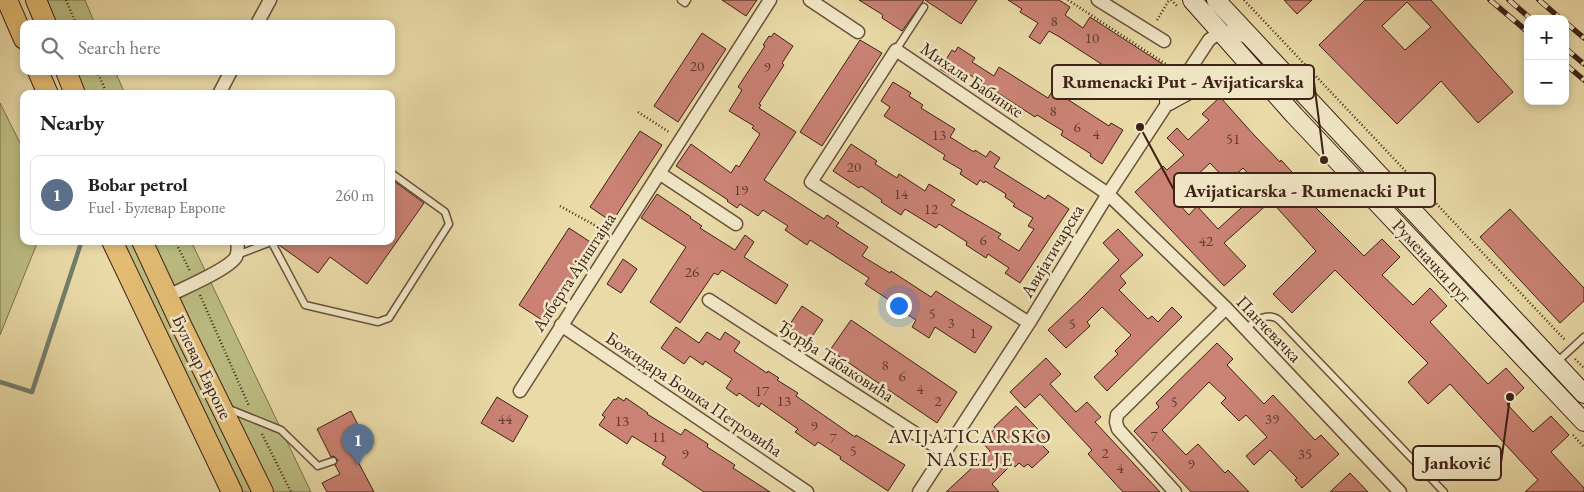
<!DOCTYPE html>
<meta charset="utf-8">
<style>
body{margin:0;font-family:"EB Garamond",serif;background:#f2f2f2;color:#202124}
.controls{position:absolute;right:15px;top:15px;display:grid;overflow:hidden;border-radius:10px;box-shadow:0 2px 8px #0003}
.controls button{width:45px;height:45px;display:grid;place-items:center;padding:0;border:0;border-bottom:1px solid #e0e0e0;background:#fff;color:#202124;font:25px sans-serif}
.you{position:absolute;left:898px;top:305px;width:18px;height:18px;margin:-12px;border:4px solid #fff;border-radius:50%;background:#1a73e8;box-shadow:0 0 0 8px #1a73e833}
.badge{display:grid;place-items:center;width:32px;height:32px;border-radius:50%;background:#8f2418;color:#fff;font-size:16px;font-weight:700}
.pin{position:absolute;translate:-50% -41px;filter:drop-shadow(0 1px 2px #0008)}
.pin::after{content:'';position:absolute;top:26px;width:18px;height:15px;background:inherit;clip-path:polygon(0 0,100% 0,50% 100%)}
.list{margin:0;padding:0;list-style:none}
h2{display:flex;justify-content:space-between;align-items:center;height:65px;margin:0;padding:0 20px;font-size:21px}
h2 small{font-size:16px;font-weight:400;color:#757577}
.list li{display:grid;grid-template-columns:32px 1fr auto;gap:15px;align-items:center;box-sizing:border-box;height:80px;margin:0 10px 10px;padding:0 10px;border:1px solid #e0e0e0;border-radius:10px}
.list b{display:block;font-size:19px;white-space:nowrap}
.list p{margin:0;font-size:16px;white-space:nowrap;color:#757577}
.list em{font-size:16px;font-style:normal;color:#757577}
.icon{flex:none;width:28px;height:28px;fill:none;stroke:currentColor;stroke-width:2;stroke-linecap:round;stroke-linejoin:round}
.map{position:relative;flex:none;width:1584px;height:492px;overflow:hidden}
.search{position:absolute;background:#fff;box-shadow:0 2px 8px #0003;left:20px;top:20px;width:375px;height:55px;display:flex;align-items:center;gap:12px;box-sizing:border-box;padding:0 18px;border-radius:10px;color:#757577;font-size:19px}
.panel{position:absolute;background:#fff;box-shadow:0 2px 8px #0003;left:20px;top:90px;width:375px;height:155px;border-radius:10px}
.map>svg:first-child{display:block}
.green{fill:#bcbe83;stroke:#7d704d}
.lines{fill:none;stroke-linecap:round;stroke-linejoin:round}
.stream{stroke:#747e6c;stroke-width:4.5}
.building{fill:#ca8274;stroke:#3e2217;fill-rule:evenodd}
.service-casing{stroke:#69503b;stroke-width:9}
.minor-casing{stroke:#69503b;stroke-width:15}
.secondary-casing{stroke:#3e2217;stroke-width:20}
.primary-casing{stroke:#3e2217;stroke-width:22}
.path{stroke:#3e2217;stroke-width:2.5;stroke-dasharray:1 2.5;stroke-linecap:butt}
.service{stroke:#f1e7c6;stroke-width:6}
.minor{stroke:#f1e7c6;stroke-width:12}
.secondary{stroke:#f1e7c6;stroke-width:18}
.primary{stroke:#e4bd74;stroke-width:20}
.rail-casing{stroke:#3e2217;stroke-width:5.5}
.rail{stroke:#f1e7c6;stroke-width:4;stroke-dasharray:11;stroke-linecap:butt}
.labels{text-anchor:middle;stroke-width:5;stroke-linejoin:round;paint-order:stroke}
.number-label{font-size:15px;fill:#613a2e}
.street-label{font-size:18px;fill:#3e2217;stroke:#f1e7c6}
.quarter-label{font-size:20px;letter-spacing:1px;fill:#3e2217;stroke:#f1e7c6}
.leader{fill:none;stroke:#3e2217;stroke-width:2}
.callout-dot{fill:#3e2217;stroke:#f1e7c6;stroke-width:2}
.callout{fill:#f1e7c6;stroke:#3e2217;stroke-width:2}
.callout-label{font-size:19px;text-anchor:middle;font-weight:bold;fill:#3e2217}
</style>
<div class="map">
<svg width="1584" height="492" viewBox="0 0 1584 492">
<rect width="100%" height="100%" fill="#e9daa7"/>
<filter id="stains"><feTurbulence type="fractalNoise" baseFrequency=".004" numOctaves="4"/><feColorMatrix values="0 0 0 0 .2 0 0 0 0 .09 0 0 0 0 .02 0 0 0 .5 -.17"/></filter>
<radialGradient id="worn" r=".72"><stop offset=".6" stop-color="#630" stop-opacity="0"/><stop offset="1" stop-color="#630" stop-opacity=".3"/></radialGradient>
<path class="green" d="M 44,0 L 85,0 L 95,24 L 54,24 Z
M 75,71 L 115,71 L 125,94 L 84,94 Z
M 0,103 L 24,151 L 24,241 L 38,241 L 0,335 Z
M 120,241 L 133,241 L 253,492 L 242,492 Z
M 150,241 L 191,241 L 311,492 L 270,492 Z"/>
<g class="lines">
<path class="stream" d="M 0,382 L 32,392 L 81,243"/>
</g>
<path class="building" d="M 722,0 L 757,0 L 746,16 Z
M 859,0 L 924,0 L 902,31 L 882,18 L 883,15 Z
M 925,0 L 977,0 L 961,24 Z
M 1008,0 L 1059,0 L 1070,7 L 1065,15 L 1083,28 L 1090,17 L 1164,65 L 1145,93 L 1140,89 L 1137,94 L 1125,86 L 1120,93 L 1101,81 L 1109,69 L 1058,36 L 1049,31 L 1040,44 L 1029,37 L 1038,23 L 1020,12 L 1022,9 Z
M 1284,0 L 1312,0 L 1297,14 Z
M 1365,0 L 1431,0 L 1513,92 L 1478,123 L 1441,81 L 1397,124 L 1319,45 ZM 1407,2 L 1431,27 L 1405,50 L 1382,26 Z
M 702,33 L 726,49 L 678,122 L 654,106 Z
M 774,33 L 793,46 L 782,63 L 784,65 L 759,104 L 761,105 L 759,108 L 796,132 L 764,180 L 824,219 L 827,215 L 839,223 L 836,226 L 868,247 L 862,256 L 890,273 L 891,271 L 931,297 L 936,291 L 992,327 L 975,353 L 935,327 L 929,338 L 912,327 L 916,320 L 888,302 L 889,300 L 865,284 L 869,278 L 810,240 L 807,245 L 785,230 L 788,226 L 763,210 L 758,216 L 740,204 L 737,208 L 727,201 L 728,200 L 676,166 L 691,144 L 731,173 L 736,165 L 739,167 L 760,134 L 752,128 L 754,126 L 729,111 L 742,90 L 738,87 L 765,46 L 763,45 L 769,36 L 771,37 Z
M 860,40 L 882,53 L 822,146 L 800,132 Z
M 958,47 L 975,58 L 972,62 L 994,76 L 999,67 L 1048,98 L 1053,90 L 1109,126 L 1111,123 L 1123,130 L 1102,164 L 1090,156 L 1091,154 L 1061,135 L 1063,131 L 1037,115 L 1035,117 L 970,75 L 964,84 L 940,69 L 952,50 L 955,52 Z
M 893,82 L 911,93 L 909,96 L 923,105 L 921,108 L 955,129 L 950,137 L 974,152 L 975,150 L 986,157 L 990,151 L 1000,158 L 994,167 L 1045,199 L 1048,195 L 1069,209 L 1020,283 L 1005,273 L 1009,268 L 988,254 L 986,258 L 966,245 L 967,242 L 939,224 L 936,228 L 905,209 L 901,215 L 881,202 L 882,200 L 861,186 L 859,188 L 833,171 L 851,144 L 877,161 L 875,164 L 897,178 L 899,174 L 925,191 L 929,184 L 955,200 L 951,205 L 1001,234 L 998,238 L 1019,251 L 1034,229 L 1028,226 L 1033,218 L 1013,206 L 1015,204 L 1005,197 L 1006,194 L 985,181 L 984,183 L 980,180 L 977,185 L 960,174 L 962,170 L 943,159 L 945,155 L 884,116 L 890,107 L 881,101 Z
M 1220,97 L 1254,135 L 1280,162 L 1281,160 L 1314,196 L 1308,200 L 1364,256 L 1382,239 L 1400,257 L 1382,275 L 1413,305 L 1430,288 L 1447,306 L 1430,322 L 1488,384 L 1506,368 L 1524,388 L 1507,404 L 1533,432 L 1551,416 L 1569,435 L 1551,452 L 1584,488 L 1584,492 L 1525,492 L 1538,480 L 1450,384 L 1428,404 L 1408,382 L 1428,363 L 1335,270 L 1292,313 L 1273,294 L 1316,251 L 1271,201 L 1224,243 L 1246,266 L 1224,286 L 1135,192 L 1163,166 L 1167,170 L 1184,155 L 1167,138 L 1177,128 L 1188,140 L 1209,120 L 1202,114 ZM 1210,163 L 1228,182 L 1243,168 L 1262,189 L 1218,229 L 1197,206 L 1189,215 L 1173,198 Z
M 640,131 L 662,145 L 612,222 L 590,207 Z
M 391,179 L 424,203 L 367,284 L 330,257 L 318,273 L 279,245 L 277,241 L 391,241 Z
M 657,194 L 691,217 L 690,218 L 702,226 L 700,228 L 735,250 L 745,235 L 754,242 L 744,257 L 788,285 L 776,304 L 722,270 L 718,275 L 714,273 L 680,323 L 650,302 L 686,247 L 641,218 Z
M 1510,209 L 1584,288 L 1584,301 L 1560,323 L 1480,237 Z
M 569,228 L 598,247 L 548,324 L 519,305 Z
M 1118,229 L 1143,255 L 1120,276 L 1126,283 L 1119,290 L 1148,319 L 1152,316 L 1158,322 L 1172,307 L 1182,317 L 1107,391 L 1094,377 L 1118,354 L 1115,351 L 1131,335 L 1102,307 L 1087,322 L 1090,326 L 1066,348 L 1048,330 L 1083,297 L 1119,260 L 1103,243 Z
M 623,259 L 637,269 L 621,293 L 607,284 Z
M 802,306 L 823,320 L 809,341 L 788,327 Z
M 851,320 L 957,392 L 937,423 L 830,350 Z
M 676,327 L 699,343 L 707,332 L 720,340 L 725,332 L 740,342 L 734,351 L 767,373 L 768,371 L 779,378 L 777,380 L 798,393 L 796,396 L 855,437 L 856,435 L 905,465 L 888,491 L 840,459 L 841,457 L 818,442 L 815,446 L 795,432 L 798,429 L 761,403 L 759,407 L 739,393 L 737,396 L 726,388 L 732,379 L 705,361 L 703,365 L 690,356 L 684,364 L 661,348 Z
M 1217,343 L 1233,359 L 1227,365 L 1264,404 L 1273,395 L 1315,440 L 1321,435 L 1339,454 L 1302,488 L 1295,480 L 1297,478 L 1270,450 L 1254,465 L 1246,456 L 1267,437 L 1246,415 L 1239,421 L 1221,403 L 1226,398 L 1209,382 L 1162,430 L 1186,455 L 1198,444 L 1225,473 L 1228,470 L 1249,492 L 1191,492 L 1134,431 L 1159,407 L 1156,403 Z
M 1046,358 L 1061,374 L 1050,384 L 1076,412 L 1087,402 L 1101,417 L 1095,422 L 1160,492 L 1123,492 L 1088,454 L 1092,450 L 1040,394 L 1025,408 L 1010,392 Z
M 497,397 L 528,416 L 513,442 L 481,423 Z
M 618,397 L 624,401 L 626,398 L 648,413 L 647,414 L 681,435 L 685,429 L 708,444 L 707,447 L 735,465 L 733,468 L 770,492 L 704,492 L 662,464 L 666,457 L 632,436 L 627,444 L 599,425 L 605,417 L 602,415 L 614,399 L 616,400 Z
M 1016,406 L 1046,438 L 1040,443 L 1049,452 L 1032,468 L 1028,464 L 1024,467 L 1019,463 L 1015,467 L 1012,464 L 992,484 L 999,492 L 946,492 L 990,451 L 981,441 L 995,429 L 994,427 Z
M 351,411 L 361,431 L 346,439 L 374,492 L 327,492 L 322,483 L 340,474 L 335,465 L 338,460 L 334,456 L 331,457 L 317,429 Z
M 1350,473 L 1368,492 L 1330,492 Z"/>
<g class="lines">
<defs>
<path id="service" d="M 681,0 L 685,3 L 687,0
M 896,50 L 924,7
M 271,241 L 305,305 L 378,322 L 389,318 L 449,224 L 445,212 L 391,173
M 237,255 L 271,242
M 1245,329 C 1255,321 1267,311 1279,320 L 1444,492
M 1556,363 L 1584,337
M 229,409 L 281,430 L 318,466 L 333,461"/>
<path id="minor" d="M 810,0 L 858,32
M 1098,0 L 1164,41
M 257,24 L 270,0
M 219,94 L 231,71
M 659,173 L 736,224
M 168,296 C 182,289 229,269 236,257 C 238,252 238,246 237,241
M 709,300 L 944,452
M 1029,323 L 811,182 L 896,50 L 1108,194 L 1226,308 L 1400,492
M 561,325 L 807,492
M 520,391 L 770,0
M 919,492 L 1029,323 L 1108,194 L 1209,40 C 1223,28 1235,31 1250,39
M 1175,492 L 1118,429 L 1116,422 L 1117,415 L 1226,308"/>
<path id="secondary" d="M 1192,0 L 1294,115 L 1584,422
M 1216,0 L 1584,394
M 1169,101 C 1204,81 1220,73 1261,78"/>
<path id="primary" d="M 7,0 L 24,39
M 36,0 L 46,24
M 38,71 L 48,94
M 66,71 L 75,94
M 112,241 L 232,492
M 142,241 L 183,329 L 263,492"/>
</defs>
<use href="#service" class="service-casing"/>
<use href="#minor" class="minor-casing"/>
<use href="#secondary" class="secondary-casing"/>
<use href="#primary" class="primary-casing"/>
<path class="path" d="M 66,0 L 76,24
M 1068,0 L 1175,70
M 1171,0 L 1178,7
M 1244,0 L 1565,340
M 1157,20 L 1169,0
M 97,71 L 107,94
M 638,112 L 669,132
M 560,206 L 607,232
M 175,241 L 190,271
M 200,295 L 249,406
M 1575,359 L 1584,368
M 262,434 L 291,492
M 1573,435 L 1584,447"/>
<use href="#service" class="service"/>
<use href="#minor" class="minor"/>
<use href="#secondary" class="secondary"/>
<use href="#primary" class="primary"/>
<defs>
<path id="rail" d="M 1490,0 L 1528,32
M 1509,0 L 1531,19
M 1539,0 L 1561,19
M 1565,22 L 1584,38
M 1565,48 L 1584,64
M 1565,64 L 1584,80"/>
</defs>
<use href="#rail" class="rail-casing"/>
<use href="#rail" class="rail"/>
</g>
<g class="labels">
<g class="number-label">
<text x="1054" y="26">8</text>
<text x="1092" y="43">10</text>
<text x="697" y="71">20</text>
<text x="767" y="72">9</text>
<text x="1053" y="116">8</text>
<text x="1077" y="132">6</text>
<text x="1096" y="139">4</text>
<text x="939" y="140">13</text>
<text x="1233" y="144">51</text>
<text x="854" y="172">20</text>
<text x="741" y="195">19</text>
<text x="901" y="199">14</text>
<text x="931" y="214">12</text>
<text x="983" y="245">6</text>
<text x="1206" y="246">42</text>
<text x="692" y="277">26</text>
<text x="932" y="319">5</text>
<text x="951" y="328">3</text>
<text x="1072" y="329">5</text>
<text x="973" y="338">1</text>
<text x="885" y="370">8</text>
<text x="902" y="381">6</text>
<text x="920" y="394">4</text>
<text x="762" y="396">17</text>
<text x="784" y="406">13</text>
<text x="938" y="406">2</text>
<text x="1174" y="407">5</text>
<text x="505" y="424">44</text>
<text x="1272" y="424">39</text>
<text x="622" y="426">13</text>
<text x="814" y="431">9</text>
<text x="1154" y="441">7</text>
<text x="659" y="442">11</text>
<text x="833" y="443">7</text>
<text x="853" y="456">5</text>
<text x="1105" y="458">2</text>
<text x="685" y="459">9</text>
<text x="1305" y="459">35</text>
<text x="1191" y="469">9</text>
<text x="1120" y="473">4</text>
</g>
<g class="street-label">
<text transform="translate(972 80) rotate(34)" y="6">Михала Бабинке</text>
<text transform="translate(1052 251) rotate(-59)" y="6">Авијатичарска</text>
<text transform="translate(1432 261) rotate(47)" y="6">Руменачки пут</text>
<text transform="translate(574 272) rotate(-57)" y="6">Алберта Ајнштајна</text>
<text transform="translate(1269 329) rotate(46)" y="6">Панчевачка</text>
<text transform="translate(836 361) rotate(33)" y="6">Ђорђа Табаковића</text>
<text transform="translate(202 367) rotate(64)" y="6">Булевар Европе</text>
<text transform="translate(694 394) rotate(34)" y="6">Божидара Бошка Петровића</text>
</g>
<g class="quarter-label">
<text x="970" y="443">AVIJATICARSKO<tspan x="970" dy="23">NASELJE</tspan></text>
</g>
</g>
<path class="leader" d="M1324 160L1314 82M1140 127L1174 190M1510 397L1501 463"/>
<g class="callout-dot">
<circle cx="1324" cy="160" r="5"/>
<circle cx="1140" cy="127" r="5"/>
<circle cx="1510" cy="397" r="5"/>
</g>
<g class="callout">
<rect x="1052" y="65" width="262" height="34" rx="5"/>
<rect x="1174" y="173" width="261" height="34" rx="5"/>
<rect x="1413" y="446" width="88" height="34" rx="5"/>
</g>
<g class="callout-label">
<text x="1183" y="88">Rumenacki Put - Avijaticarska</text>
<text x="1305" y="197">Avijaticarska - Rumenacki Put</text>
<text x="1457" y="469">Janković</text>
</g>
<rect width="100%" height="100%" filter="url(#stains)"/>
<rect width="100%" height="100%" fill="url(#worn)"/>
</svg>
<div class="controls">
<button>+</button>
<button>−</button>
</div>
<div class="you"></div>
<div class="pin badge" style="left:358px;top:465px;background:#5c6f8a">1</div>
<div class="search"><svg class="icon" aria-label="search" viewBox="0 0 24 24"><circle cx="10" cy="10" r="6"/><path d="M15 15l6 6"/></svg>Search here</div>
<section class="panel">
<h2>Nearby<small></small></h2>
<ul class="list">
<li><span class="badge" style="background:#5c6f8a">1</span><div><b>Bobar petrol</b><p>Fuel · Булевар Европе</p></div><em>260 m</em></li>
</ul>
</section>
</div>
